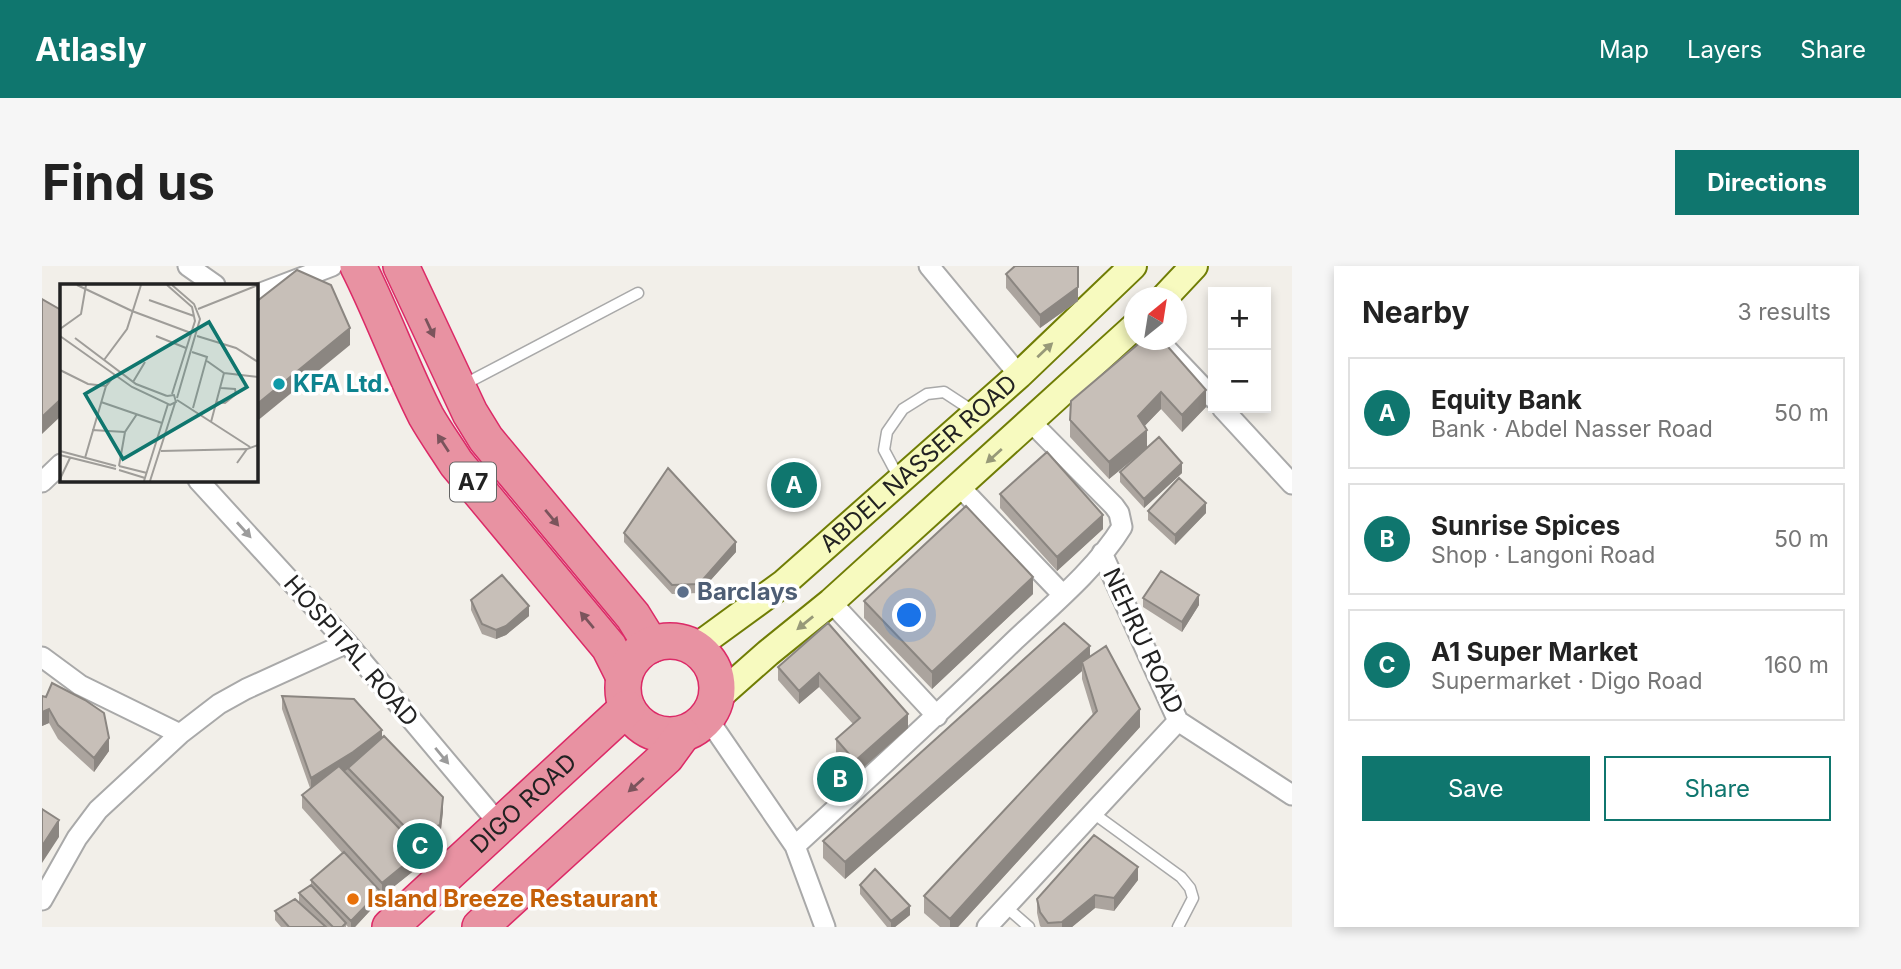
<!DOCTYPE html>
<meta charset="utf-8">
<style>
body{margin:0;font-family:Inter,sans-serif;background:#f6f6f6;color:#222}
.controls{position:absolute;right:21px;top:21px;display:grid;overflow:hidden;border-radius:0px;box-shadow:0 4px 10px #0003}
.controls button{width:63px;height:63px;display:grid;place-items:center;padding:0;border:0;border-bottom:2px solid #e0e0e0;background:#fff;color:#222;font:35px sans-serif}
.compass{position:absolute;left:1082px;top:21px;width:63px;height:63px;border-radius:50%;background:#fff;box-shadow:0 4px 10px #0003;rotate:30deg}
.you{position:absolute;left:868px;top:350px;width:24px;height:24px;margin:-18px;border:5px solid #fff;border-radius:50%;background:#1a73e8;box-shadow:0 0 0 10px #1a73e833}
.badge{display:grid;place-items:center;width:46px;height:46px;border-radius:50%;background:#0f766e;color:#fff;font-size:23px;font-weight:700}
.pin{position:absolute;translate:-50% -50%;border:4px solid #fff;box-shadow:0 2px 7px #0006}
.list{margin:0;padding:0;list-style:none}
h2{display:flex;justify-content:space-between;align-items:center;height:91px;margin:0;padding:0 28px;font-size:30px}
h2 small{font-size:23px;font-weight:400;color:#767676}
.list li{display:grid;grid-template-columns:46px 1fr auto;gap:21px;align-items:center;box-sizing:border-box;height:112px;margin:0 14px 14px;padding:0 14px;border:2px solid #e0e0e0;border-radius:0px}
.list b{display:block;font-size:26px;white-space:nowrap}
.list p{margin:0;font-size:23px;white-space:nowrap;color:#767676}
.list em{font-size:23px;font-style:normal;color:#767676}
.actions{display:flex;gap:14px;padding:21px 28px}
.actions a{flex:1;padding:16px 0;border:2px solid #0f766e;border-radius:0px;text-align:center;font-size:24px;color:#0f766e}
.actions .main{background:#0f766e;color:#fff}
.map{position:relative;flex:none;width:1250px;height:661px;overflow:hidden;border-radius:0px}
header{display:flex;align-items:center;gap:42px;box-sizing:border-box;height:98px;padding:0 35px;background:#0f766e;color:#fff}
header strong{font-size:33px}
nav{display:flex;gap:38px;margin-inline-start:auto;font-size:24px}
.intro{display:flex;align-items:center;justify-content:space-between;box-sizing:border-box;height:168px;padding:0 42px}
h1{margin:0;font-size:49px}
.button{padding:18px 32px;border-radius:0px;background:#0f766e;color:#fff;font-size:24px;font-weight:700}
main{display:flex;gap:42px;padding:0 42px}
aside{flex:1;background:#fff;border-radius:0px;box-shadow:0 4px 10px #0003}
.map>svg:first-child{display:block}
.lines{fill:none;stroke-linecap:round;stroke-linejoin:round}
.lane-casing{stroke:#a9a9a9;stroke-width:13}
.street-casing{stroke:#a9a9a9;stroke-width:23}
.secondary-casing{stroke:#707d05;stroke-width:30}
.highway-casing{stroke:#dc2a67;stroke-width:38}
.lane{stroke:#fff;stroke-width:10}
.street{stroke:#fff;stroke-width:19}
.secondary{stroke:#f7fabf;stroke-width:26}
.highway{stroke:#e892a2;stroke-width:35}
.wall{fill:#aba49e}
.shaded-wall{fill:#8b8681}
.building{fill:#c7bfb8;stroke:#8b8681;stroke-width:2}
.oneway{fill:#7b545c}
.oneway2{fill:#979978}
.oneway3{fill:#9c9c9c}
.culture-dot{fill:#0f9aa8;stroke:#fff;stroke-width:2.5}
.service-dot{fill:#5c6f8a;stroke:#fff;stroke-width:2.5}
.food-dot{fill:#e8710a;stroke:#fff;stroke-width:2.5}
.labels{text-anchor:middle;stroke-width:7;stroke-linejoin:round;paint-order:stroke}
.shield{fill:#fff;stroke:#646464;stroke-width:2}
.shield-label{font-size:23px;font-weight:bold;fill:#222}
.culture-label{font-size:24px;font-weight:bold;fill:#0d838f;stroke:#fff;text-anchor:start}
.street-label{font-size:24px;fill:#222;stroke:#fff}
.service-label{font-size:24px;font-weight:bold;fill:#4e5e75;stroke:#fff;text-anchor:start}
.food-label{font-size:24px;font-weight:bold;fill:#c56008;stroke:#fff;text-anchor:start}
.inset-road{fill:none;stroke:#9f9d99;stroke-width:2}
.view{fill:#0f766e;fill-opacity:0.15;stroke:#0f766e;stroke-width:3.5}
.inset-edge{fill:none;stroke:#222;stroke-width:3.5}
</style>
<header>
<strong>Atlasly</strong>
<nav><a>Map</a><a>Layers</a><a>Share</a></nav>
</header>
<div class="intro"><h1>Find us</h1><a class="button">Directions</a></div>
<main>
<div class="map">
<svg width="1250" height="661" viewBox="0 0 1250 661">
<rect width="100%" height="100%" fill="#f2efe9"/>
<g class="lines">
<defs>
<path id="lane" d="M 421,119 L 596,27
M 858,214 L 842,184 L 845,166 L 861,143 L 885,128 L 902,126 L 934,147
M 1051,547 L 1139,611 L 1148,622 L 1151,632 L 1136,661
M 964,641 L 987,661"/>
<path id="street" d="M 146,0 L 173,19
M 887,0 L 977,109
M 214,29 L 290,0
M 1116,74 L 1171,132
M 1180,142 L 1250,218
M 156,214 L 305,377 L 458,559
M 0,216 L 19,198
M 918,221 L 1021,329
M 1060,287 L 1136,455 L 1250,529
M 789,336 L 895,450
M 0,391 L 38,419 L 138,468
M 666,453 L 753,580 L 783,661
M 753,580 C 827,512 901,444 973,374 C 1008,341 1055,302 1080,261 L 1077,247 L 1072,240 L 989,156
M 0,634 L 35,572 L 56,544 L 138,468 L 177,438 L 204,423 L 305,377
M 945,661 L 1136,455"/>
<g id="secondary">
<path d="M 1122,32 L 1152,0"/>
<path id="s1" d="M 653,382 L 742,317 L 977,109 L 1091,0"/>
<path d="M 675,432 L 726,387 L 789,336 L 1092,61"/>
</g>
<g id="highway">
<path d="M 316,0 C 341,49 359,101 384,150 C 393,166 404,181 414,197 L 567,381 L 582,411"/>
<path d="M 359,0 L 428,147 L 444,173 L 591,350 L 609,379"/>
<circle cx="628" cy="422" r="47"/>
<path id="s2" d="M 348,661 L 585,442"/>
<path d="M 438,661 L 624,491 L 640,469"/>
</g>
</defs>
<use href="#lane" class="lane-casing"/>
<use href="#street" class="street-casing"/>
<use href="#secondary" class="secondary-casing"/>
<use href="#highway" class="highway-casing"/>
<use href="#lane" class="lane"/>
<use href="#street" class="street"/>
<use href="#secondary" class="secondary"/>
<use href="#highway" class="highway"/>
</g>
<path class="wall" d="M 1036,0 L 1036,35 L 998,62 L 964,22 L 964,8 Z
M 1101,74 L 1164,141 L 1140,166 L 1119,143 L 1102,160 L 1105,182 L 1067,213 L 1028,171 L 1028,154 Z
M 1078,206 L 1140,207 L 1102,242 L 1078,216 Z
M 958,228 L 1061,263 L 1015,305 L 958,242 Z
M 1106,245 L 1164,247 L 1133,279 L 1106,254 Z
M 582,267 L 694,286 L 657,327 L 630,328 L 582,276 Z
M 991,328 L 890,423 L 822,352 L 822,335 Z
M 1101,332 L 1157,339 L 1140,366 L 1101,341 Z
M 429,334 L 487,350 L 464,369 L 454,373 L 440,368 L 429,344 Z
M 786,357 L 866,462 L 813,509 L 794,487 L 794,473 L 811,458 L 777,421 L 757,438 L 736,414 L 736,401 Z
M 1048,390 L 1098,461 L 916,661 L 898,661 L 882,647 L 882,630 L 1051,449 L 1040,413 L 1040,405 L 803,613 L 781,592 L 781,575 Z
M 0,430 L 67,485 L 52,506 L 16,473 L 7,457 L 0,460 Z
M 240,430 L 340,472 L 401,545 L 398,572 L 375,581 L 379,599 L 340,630 L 338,629 L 338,634 L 313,661 L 306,661 L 304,659 L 304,661 L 239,661 L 233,654 L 233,645 L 257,636 L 257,627 L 269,620 L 269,614 L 301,588 L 260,542 L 260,529 L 268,522 L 240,443 Z
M 1096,614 L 1072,645 L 1053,642 L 1030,661 L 999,661 L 998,660 L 995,647 L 995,633 Z
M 818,619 L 868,649 L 853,661 L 845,661 L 818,628 Z"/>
<path class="shaded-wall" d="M 1036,0 L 1036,35 L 998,62 L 998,49 Z
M 308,62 L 308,79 L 214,156 L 214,139 Z
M 1164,124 L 1164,141 L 1140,166 L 1140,149 Z
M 1119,126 L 1119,143 L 1096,167 L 1096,150 Z
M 19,133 L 19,150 L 0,168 L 0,151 Z
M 1105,164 L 1105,182 L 1067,213 L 1067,196 Z
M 1140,197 L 1140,207 L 1102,242 L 1102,233 Z
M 1164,237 L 1164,247 L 1133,279 L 1133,269 Z
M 1061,249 L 1061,263 L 1015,305 L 1015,291 Z
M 694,276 L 694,286 L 657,327 L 657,318 Z
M 991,311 L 991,328 L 890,423 L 890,406 Z
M 1157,329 L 1157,339 L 1140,366 L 1140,356 Z
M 487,340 L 487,350 L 464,369 L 454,373 L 454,364 Z
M 1048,380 L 1048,397 L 1040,396 L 1040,405 L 803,613 L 803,596 Z
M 777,407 L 777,421 L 757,438 L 757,425 Z
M 7,443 L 7,457 L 0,460 L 0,446 Z
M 1098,443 L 1098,461 L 916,661 L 908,661 L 908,653 Z
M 866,448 L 866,462 L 813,509 L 813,495 Z
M 340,464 L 340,477 L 311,500 L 269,526 L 269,512 Z
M 67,472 L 67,485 L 52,506 L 52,492 Z
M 401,531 L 401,545 L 398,572 L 371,583 L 371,569 Z
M 17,554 L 17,571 L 0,597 L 0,580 Z
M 379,585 L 379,599 L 340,630 L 340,617 Z
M 1096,601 L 1096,614 L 1072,645 L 1072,632 Z
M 338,625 L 338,634 L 313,661 L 309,661 L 309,655 Z
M 1053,629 L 1053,642 L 1030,661 L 1020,661 L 1020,656 Z
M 868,640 L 868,649 L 853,661 L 849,661 L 849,655 Z"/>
<path class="building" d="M 973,0 L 1036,0 L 1036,21 L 998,49 L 964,8 Z
M 255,4 L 289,19 L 308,62 L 214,139 L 214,36 Z
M 0,33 L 19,44 L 19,133 L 0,151 Z
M 1101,74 L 1120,74 L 1164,124 L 1140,149 L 1119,126 L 1096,150 L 1105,164 L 1067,196 L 1028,154 L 1029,135 Z
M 1117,171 L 1140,197 L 1102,233 L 1078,206 Z
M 1005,186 L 1061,249 L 1015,291 L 958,228 Z
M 626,202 L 694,276 L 657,318 L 630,319 L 582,267 Z
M 1137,212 L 1164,237 L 1133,269 L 1106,245 Z
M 924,240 L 991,311 L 890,406 L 822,335 Z
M 1119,305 L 1157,329 L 1140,356 L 1101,332 Z
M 460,309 L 487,340 L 464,360 L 454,364 L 440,358 L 429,334 Z
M 786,357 L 866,448 L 813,495 L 794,473 L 818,452 L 777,407 L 757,425 L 736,401 Z
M 1022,357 L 1048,380 L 803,596 L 781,575 Z
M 1064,380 L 1098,443 L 908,653 L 882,630 L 1055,445 L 1040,396 Z
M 10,417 L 43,434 L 62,447 L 67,472 L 52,492 L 16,459 L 7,443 L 0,446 L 0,430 L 4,431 Z
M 240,430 L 312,433 L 340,464 L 311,486 L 269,512 Z
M 342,470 L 401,531 L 398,559 L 371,569 L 306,502 Z
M 297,500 L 379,585 L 340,617 L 260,529 Z
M 0,543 L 17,554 L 0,580 Z
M 1052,569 L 1096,601 L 1072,632 L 1053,629 L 1020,656 L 1006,657 L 998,646 L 995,633 Z
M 302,586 L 338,625 L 309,655 L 269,614 Z
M 833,603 L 868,640 L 849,655 L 818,619 Z
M 269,619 L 304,657 L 300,661 L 291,661 L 257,627 Z
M 253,633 L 284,661 L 247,661 L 233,645 Z"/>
<defs><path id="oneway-solid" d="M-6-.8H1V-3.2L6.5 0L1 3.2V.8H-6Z" transform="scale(1.75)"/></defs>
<g class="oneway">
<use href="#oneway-solid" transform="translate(388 62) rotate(65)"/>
<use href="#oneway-solid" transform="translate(401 177) rotate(-123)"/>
<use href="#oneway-solid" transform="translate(510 252) rotate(50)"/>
<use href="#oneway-solid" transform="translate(545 354) rotate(-130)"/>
<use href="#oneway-solid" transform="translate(594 519) rotate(138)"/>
</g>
<g class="oneway2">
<use href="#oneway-solid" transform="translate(1003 84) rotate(-43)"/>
<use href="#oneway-solid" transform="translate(952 190) rotate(138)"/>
<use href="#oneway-solid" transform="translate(763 357) rotate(141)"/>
</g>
<g class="oneway3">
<use href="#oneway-solid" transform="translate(202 264) rotate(48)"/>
<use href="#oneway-solid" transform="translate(400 490) rotate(50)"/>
</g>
<circle class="culture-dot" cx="237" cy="118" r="7"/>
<circle class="service-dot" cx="641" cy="326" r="7"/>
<circle class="food-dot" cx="311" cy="633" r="7"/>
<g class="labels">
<rect class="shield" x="408" y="196.5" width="46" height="39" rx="5"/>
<g class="shield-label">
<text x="431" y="224">A7</text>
</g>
<g class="culture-label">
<text x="251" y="126">KFA Ltd.</text>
</g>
<g class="street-label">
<text dy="8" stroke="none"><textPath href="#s1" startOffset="290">ABDEL NASSER ROAD</textPath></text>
<text transform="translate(1101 375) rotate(65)" y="8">NEHRU ROAD</text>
<text transform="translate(309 385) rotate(49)" y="8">HOSPITAL ROAD</text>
<text dy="8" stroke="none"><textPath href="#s2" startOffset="182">DIGO ROAD</textPath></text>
</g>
<g class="service-label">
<text x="655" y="334">Barclays</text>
</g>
<g class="food-label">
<text x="325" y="641">Island Breeze Restaurant</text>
</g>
</g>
<g transform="translate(18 18)">
<rect width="198" height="198" fill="#f2efe9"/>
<path class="inset-road" d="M 17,1 L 72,27 L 131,49M 107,1 L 132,23 L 135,37 L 112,110M 112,1 L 134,20 L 140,35 L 117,114M 89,16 L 134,32M 138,25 L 198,1M 0,45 L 21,30 L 26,1M 0,52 L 72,103 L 110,121 L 116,118 L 114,111 L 107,112M 96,52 L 126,64M 137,52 L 176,64 L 198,78M 15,54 L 76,100 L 107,112M 132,68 L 147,73 L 133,124M 44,76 L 67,45 L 81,1M 147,77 L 164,89 L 198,93M 0,86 L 28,100 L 46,102M 73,98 L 85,78M 117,116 L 190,163M 41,118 L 102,139M 157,118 L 165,119 L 176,110 L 175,105 L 161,104M 151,138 L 164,89M 32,146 L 65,148M 0,167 L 56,182M 101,167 L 187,165M 0,171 L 56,185M 25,174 L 46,102 L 55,91M 177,179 L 187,165 L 198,161M 59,182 L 65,148 L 77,130M 59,182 L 87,189M 59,186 L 85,194M 0,195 L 10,174M 84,197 L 108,120M 90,197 L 115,119"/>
<path class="view" d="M 149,38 L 187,103 L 63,175 L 25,110 Z"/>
<rect width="198" height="198" class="inset-edge"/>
</g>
</svg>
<div class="controls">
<button>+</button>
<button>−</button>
</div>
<svg class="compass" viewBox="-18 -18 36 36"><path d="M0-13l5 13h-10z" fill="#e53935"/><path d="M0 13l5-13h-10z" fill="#767676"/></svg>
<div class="you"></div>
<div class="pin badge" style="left:752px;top:219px">A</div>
<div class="pin badge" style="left:798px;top:513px">B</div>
<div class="pin badge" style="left:378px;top:580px">C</div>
</div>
<aside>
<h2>Nearby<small>3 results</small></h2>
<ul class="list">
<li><span class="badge">A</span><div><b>Equity Bank</b><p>Bank · Abdel Nasser Road</p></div><em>50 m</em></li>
<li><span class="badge">B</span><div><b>Sunrise Spices</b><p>Shop · Langoni Road</p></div><em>50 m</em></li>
<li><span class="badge">C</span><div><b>A1 Super Market</b><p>Supermarket · Digo Road</p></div><em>160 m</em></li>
</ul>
<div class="actions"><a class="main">Save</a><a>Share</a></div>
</aside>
</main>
